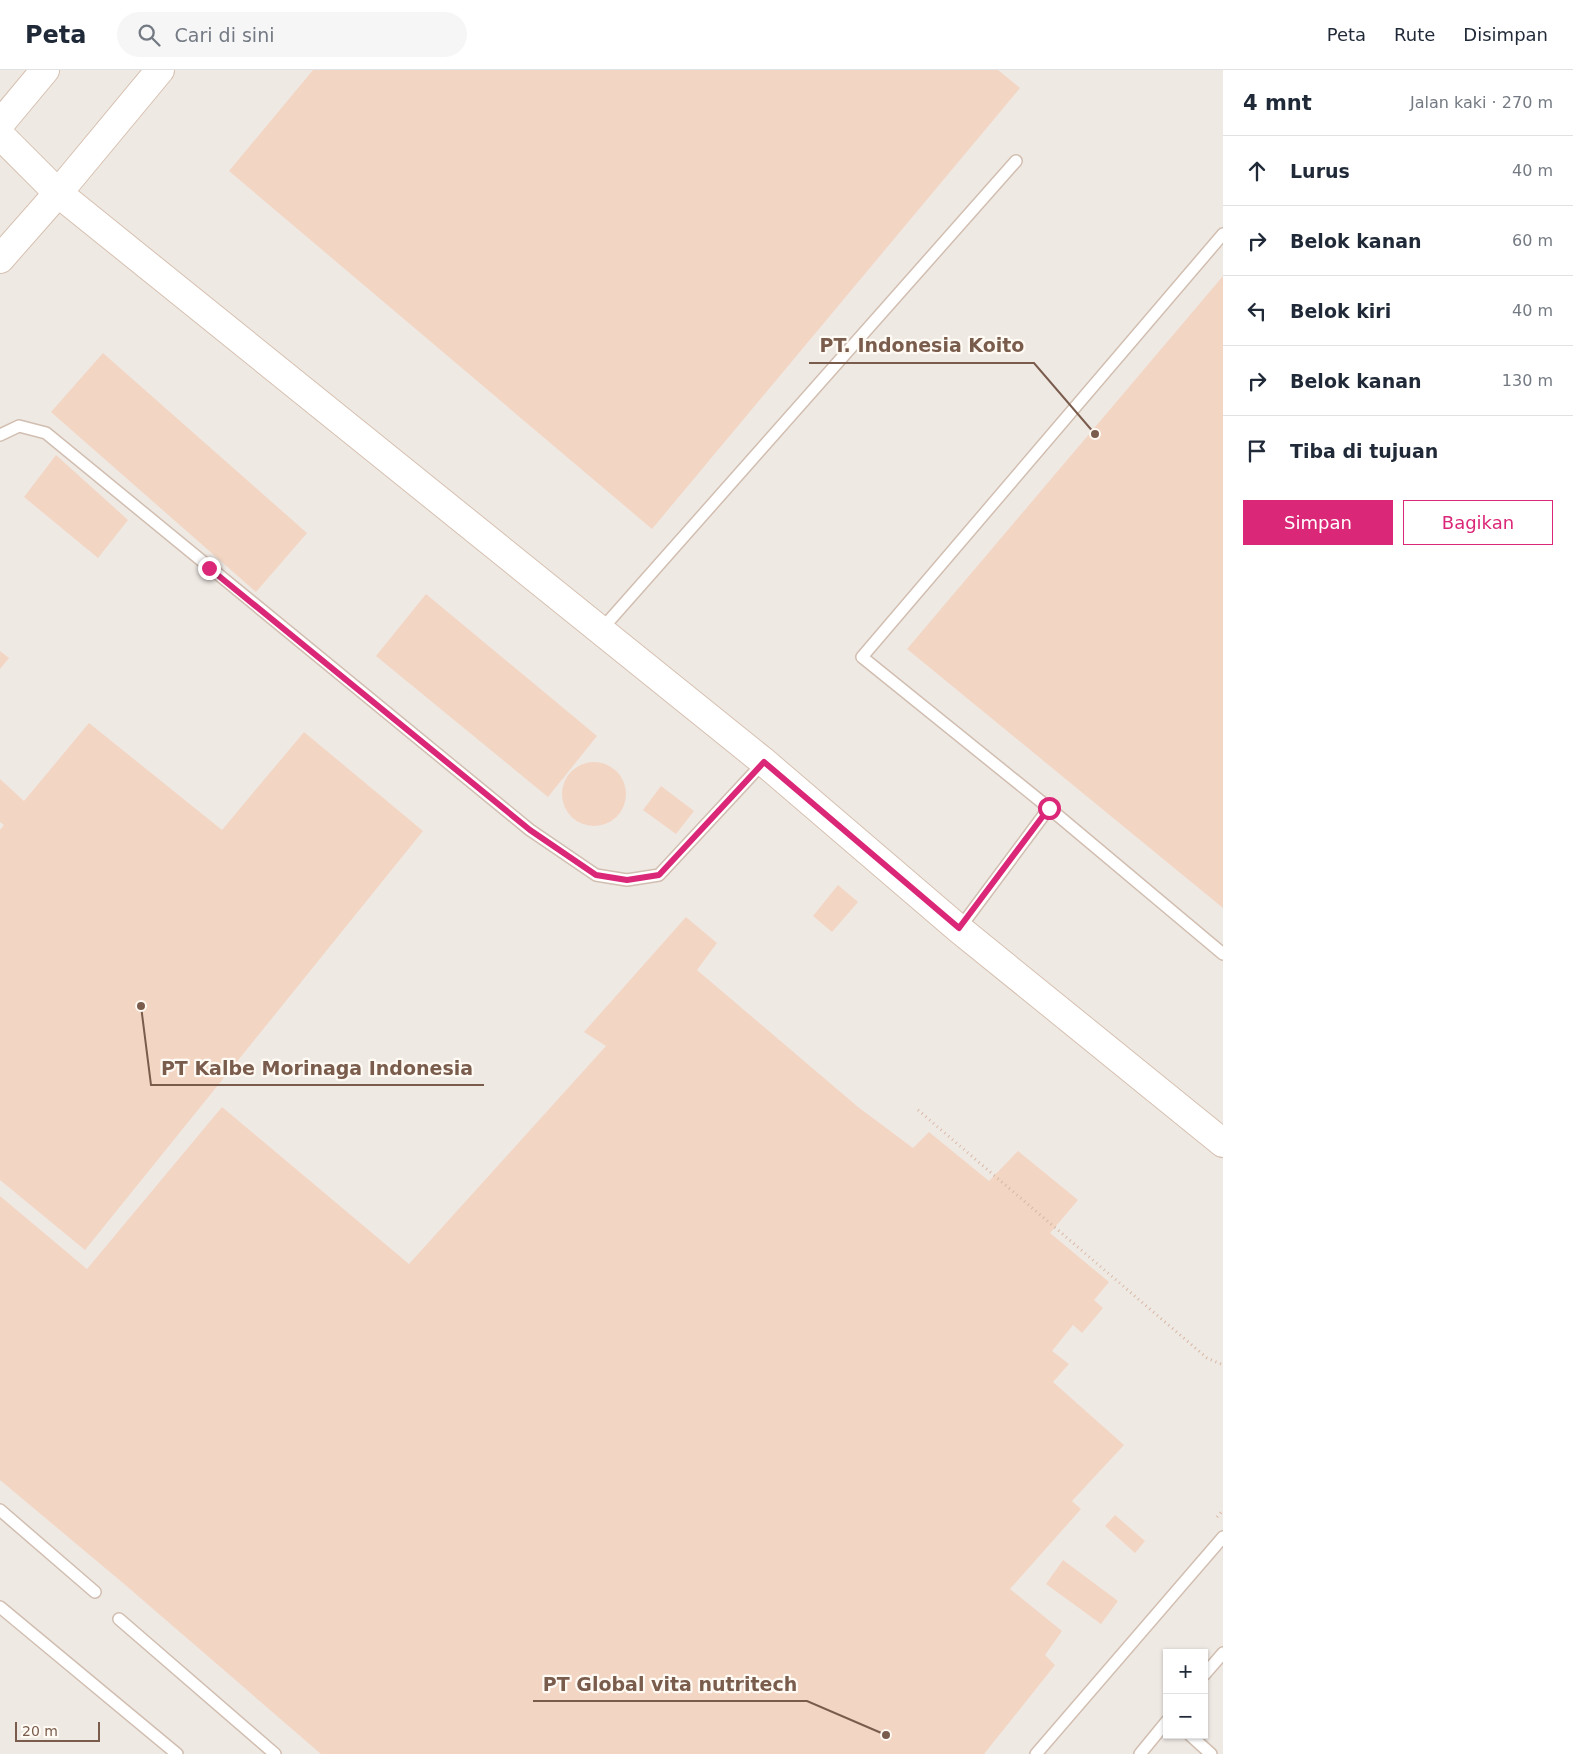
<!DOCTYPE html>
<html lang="id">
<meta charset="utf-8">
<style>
body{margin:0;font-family:"DejaVu Sans",sans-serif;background:#f6f6f7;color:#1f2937}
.controls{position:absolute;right:15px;bottom:15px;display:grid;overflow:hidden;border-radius:0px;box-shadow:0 1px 4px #0004}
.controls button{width:45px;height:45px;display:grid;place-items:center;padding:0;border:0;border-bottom:1px solid #e0e1e3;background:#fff;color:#1f2937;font:25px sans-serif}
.scale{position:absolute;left:15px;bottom:12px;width:85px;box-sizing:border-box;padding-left:5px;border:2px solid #7a5c4d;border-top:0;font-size:14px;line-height:18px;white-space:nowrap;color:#7a5c4d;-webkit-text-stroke:4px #fffaf3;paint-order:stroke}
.stop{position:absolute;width:15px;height:15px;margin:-11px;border:4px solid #db2777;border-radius:50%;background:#fff}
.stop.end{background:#db2777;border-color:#fff;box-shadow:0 1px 5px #0008}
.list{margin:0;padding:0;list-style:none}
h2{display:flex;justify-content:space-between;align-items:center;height:65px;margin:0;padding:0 20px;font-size:21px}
h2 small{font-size:16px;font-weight:400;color:#747a83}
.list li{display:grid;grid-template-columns:32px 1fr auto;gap:15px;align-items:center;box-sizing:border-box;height:70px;padding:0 20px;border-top:1px solid #e0e1e3}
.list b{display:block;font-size:19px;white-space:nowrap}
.list em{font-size:16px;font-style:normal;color:#747a83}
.actions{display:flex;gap:10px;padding:15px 20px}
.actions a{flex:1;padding:11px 0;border:1px solid #db2777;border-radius:0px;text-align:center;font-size:18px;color:#db2777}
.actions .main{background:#db2777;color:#fff}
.icon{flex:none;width:28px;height:28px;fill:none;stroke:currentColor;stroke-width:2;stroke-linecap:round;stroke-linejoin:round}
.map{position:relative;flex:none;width:1223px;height:1684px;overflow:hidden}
header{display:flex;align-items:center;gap:30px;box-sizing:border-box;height:70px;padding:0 25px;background:#fff;border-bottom:1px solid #e0e1e3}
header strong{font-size:24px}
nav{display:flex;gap:28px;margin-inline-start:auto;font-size:18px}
.search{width:350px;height:45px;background:#f6f6f7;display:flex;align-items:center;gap:12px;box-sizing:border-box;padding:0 18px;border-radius:28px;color:#747a83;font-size:19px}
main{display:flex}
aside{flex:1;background:#fff}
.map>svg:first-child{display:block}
.industrial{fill:#efe9e4;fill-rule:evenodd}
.building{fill:#f3d5c3}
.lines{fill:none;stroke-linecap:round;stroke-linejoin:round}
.lane-casing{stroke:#d1beb0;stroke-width:14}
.secondary-casing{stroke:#d6c0b0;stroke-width:30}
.path{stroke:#d9b8a5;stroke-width:3;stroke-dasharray:1 4;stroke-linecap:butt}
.lane{stroke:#fff;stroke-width:11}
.secondary{stroke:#fff;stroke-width:28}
.route{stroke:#db2777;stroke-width:6}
.leader{fill:none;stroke:#7a5c4d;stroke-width:2}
.callout-dot{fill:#7a5c4d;stroke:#fffaf3;stroke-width:2}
.callout-label{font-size:19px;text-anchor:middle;font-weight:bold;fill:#7a5c4d;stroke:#fffaf3;stroke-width:4.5;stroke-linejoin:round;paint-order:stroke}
</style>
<header>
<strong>Peta</strong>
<div class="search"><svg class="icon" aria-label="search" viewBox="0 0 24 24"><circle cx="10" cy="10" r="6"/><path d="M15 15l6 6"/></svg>Cari di sini</div>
<nav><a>Peta</a><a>Rute</a><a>Disimpan</a></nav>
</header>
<main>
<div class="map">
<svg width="1223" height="1684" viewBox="0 0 1223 1684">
<rect width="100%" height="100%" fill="#fdf6ec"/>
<path class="industrial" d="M 0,0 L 1223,0 L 1223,1684 L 0,1684 ZM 1167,1583 L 1204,1583 L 1204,1665 L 1167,1665 Z"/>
<path class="building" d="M 313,0 L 998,0 L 1020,18 L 652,459 L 229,101 Z
M 1223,206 L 1223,838 L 907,579 Z
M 103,283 L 307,463 L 256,522 L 51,342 Z
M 56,385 L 128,450 L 98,488 L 24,427 Z
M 426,524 L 597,666 L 548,727 L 376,586 Z
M 0,581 L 9,588 L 0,599 Z
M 89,653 L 222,760 L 304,662 L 423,761 L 85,1180 L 0,1110 L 0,760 L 4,755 L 0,752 L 0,709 L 24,731 Z
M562 724a32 32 0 1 1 64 0a32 32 0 1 1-64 0Z
M 661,716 L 694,741 L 676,764 L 643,740 Z
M 838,815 L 858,832 L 832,862 L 813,846 Z
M 686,847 L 717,873 L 697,900 L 858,1037 L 913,1078 L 929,1062 L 989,1111 L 1018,1081 L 1078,1130 L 1050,1163 L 1109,1212 L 1094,1230 L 1103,1238 L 1082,1263 L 1073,1255 L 1052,1281 L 1069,1294 L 1053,1312 L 1124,1375 L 1072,1431 L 1081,1439 L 1010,1519 L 1062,1561 L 1045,1585 L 1055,1595 L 984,1684 L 321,1684 L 123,1513 L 0,1410 L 0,1126 L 87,1199 L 222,1037 L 409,1194 L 606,976 L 584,962 Z
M 1115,1445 L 1145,1471 L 1135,1483 L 1105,1456 Z
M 1063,1490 L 1118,1531 L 1101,1554 L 1046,1514 Z"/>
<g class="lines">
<defs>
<path id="lane" d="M 1223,164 L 862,587 L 1049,738 L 1223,884
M 0,365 L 19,356 L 46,363 L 530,760 L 596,805 L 627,810 L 659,805 L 764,692
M 601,560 L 1016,91
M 959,859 L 1049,738
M 0,1440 L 95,1522
M 0,1537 L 177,1684
M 119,1549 L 275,1684
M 1204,1605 L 1223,1583
M 1190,1665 L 1211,1684
M 1036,1684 L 1223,1467
M 1140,1684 L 1167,1651"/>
<path id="secondary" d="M 0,54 L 45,0
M 0,65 L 58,123 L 764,692 L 959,859 L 1223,1073
M 0,189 L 58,123 L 160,0"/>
</defs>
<use href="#lane" class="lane-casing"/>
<use href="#secondary" class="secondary-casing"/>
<path class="path" d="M 918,1040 L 1207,1288 L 1223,1295
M 1217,1447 L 1223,1440"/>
<use href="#lane" class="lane"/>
<use href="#secondary" class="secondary"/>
</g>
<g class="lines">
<path class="route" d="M 209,498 L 530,760 L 596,805 L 627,810 L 659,805 L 764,692 L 959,858 L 1049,738"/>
</g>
<path class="leader" d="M1095 364L1034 293H809M141 936L151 1015H484M886 1665L807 1631H533"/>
<g class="callout-dot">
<circle cx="1095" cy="364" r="5"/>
<circle cx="141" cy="936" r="5"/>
<circle cx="886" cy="1665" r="5"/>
</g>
<g class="callout-label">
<text x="922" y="282">PT. Indonesia Koito</text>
<text x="317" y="1005">PT Kalbe Morinaga Indonesia</text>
<text x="670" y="1621">PT Global vita nutritech</text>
</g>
</svg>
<div class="controls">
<button>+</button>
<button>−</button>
</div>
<div class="scale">20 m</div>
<div class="stop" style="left:1049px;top:738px"></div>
<div class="stop end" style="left:209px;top:498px"></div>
</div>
<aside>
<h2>4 mnt<small>Jalan kaki · 270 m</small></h2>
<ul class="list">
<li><svg class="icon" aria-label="ahead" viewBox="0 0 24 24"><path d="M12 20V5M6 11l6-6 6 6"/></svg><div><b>Lurus</b></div><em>40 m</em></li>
<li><svg class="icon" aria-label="right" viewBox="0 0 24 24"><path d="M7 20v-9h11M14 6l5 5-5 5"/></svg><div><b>Belok kanan</b></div><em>60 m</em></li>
<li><svg class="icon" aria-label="left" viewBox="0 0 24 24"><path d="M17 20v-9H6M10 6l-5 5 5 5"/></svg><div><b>Belok kiri</b></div><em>40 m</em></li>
<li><svg class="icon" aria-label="right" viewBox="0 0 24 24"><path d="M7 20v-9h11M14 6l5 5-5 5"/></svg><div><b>Belok kanan</b></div><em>130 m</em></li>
<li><svg class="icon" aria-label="arrive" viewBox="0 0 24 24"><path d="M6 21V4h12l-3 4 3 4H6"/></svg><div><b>Tiba di tujuan</b></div></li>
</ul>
<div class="actions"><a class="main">Simpan</a><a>Bagikan</a></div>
</aside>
</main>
